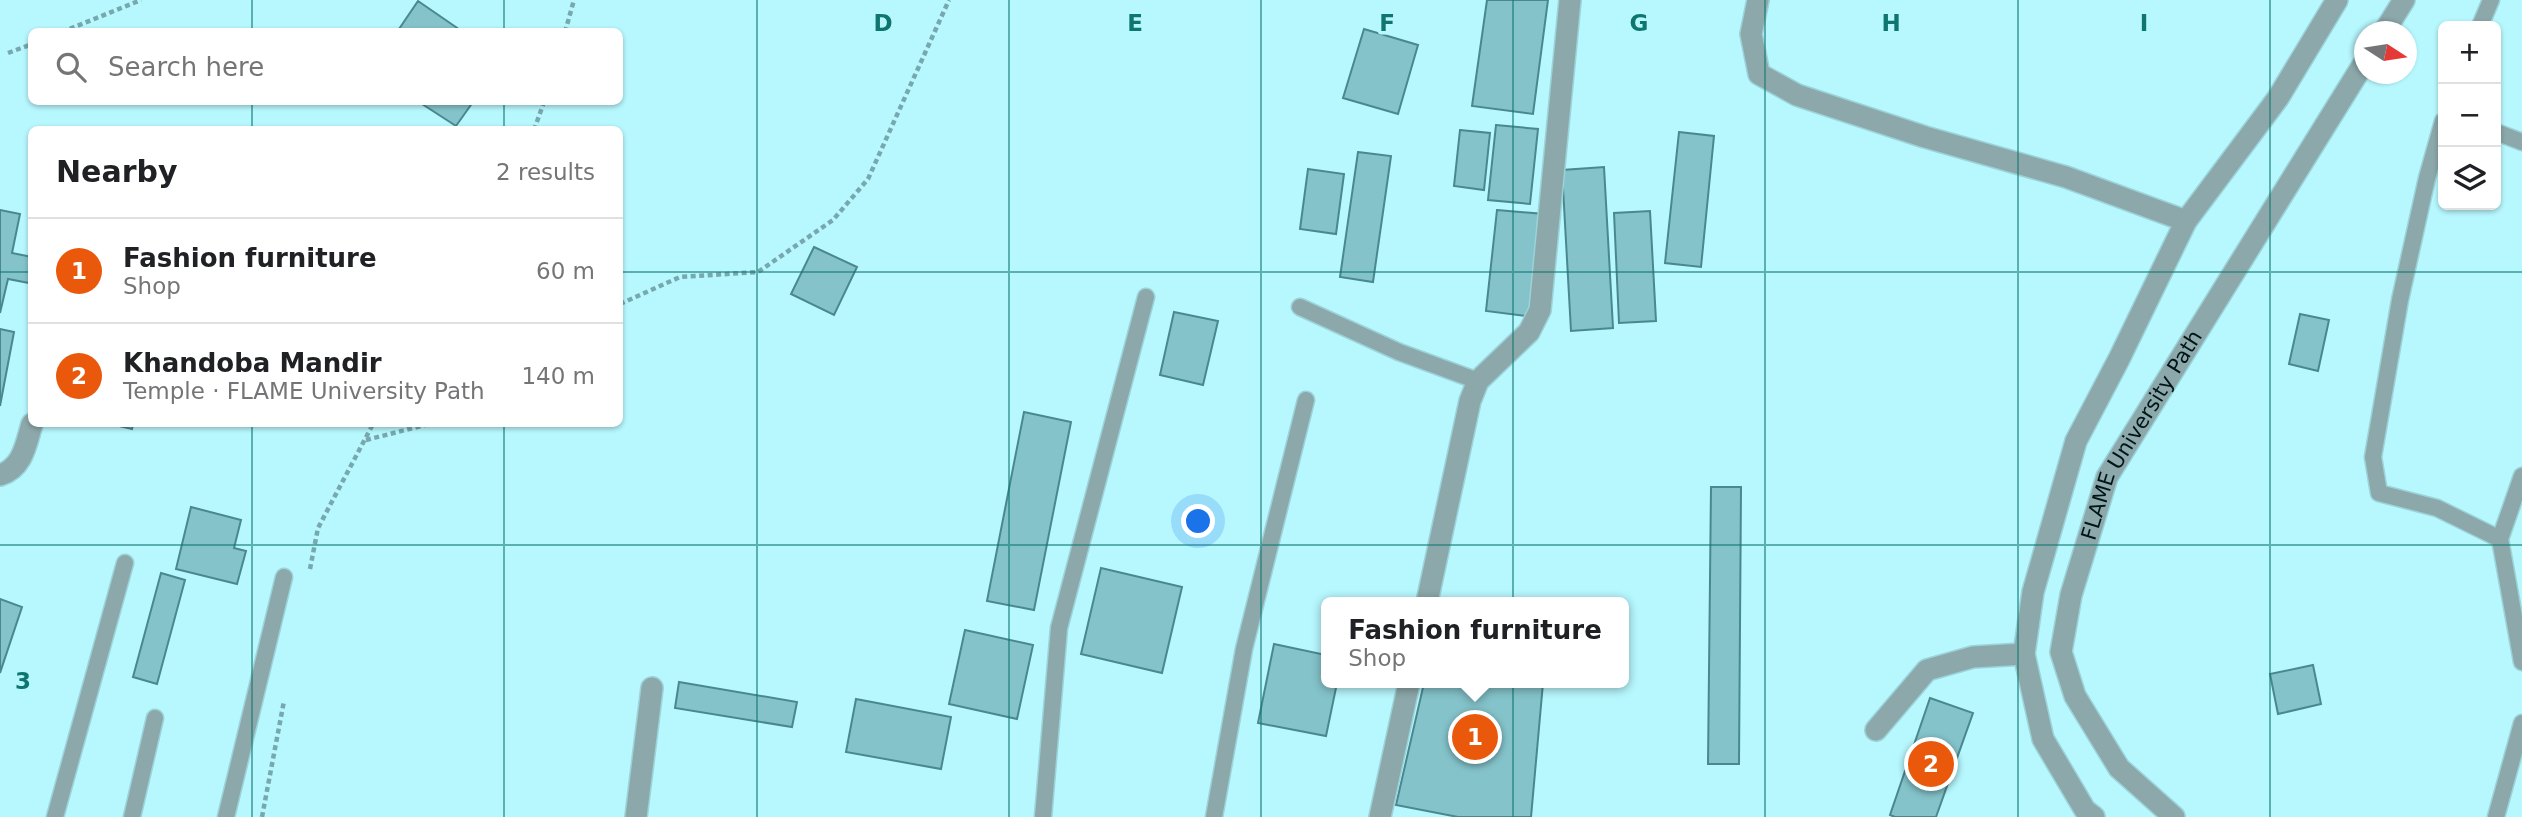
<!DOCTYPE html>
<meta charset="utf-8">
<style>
body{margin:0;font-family:"DejaVu Sans",sans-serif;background:#f2f2f2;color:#202124}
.controls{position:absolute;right:21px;top:21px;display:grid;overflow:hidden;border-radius:10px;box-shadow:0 2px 5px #0004}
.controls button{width:63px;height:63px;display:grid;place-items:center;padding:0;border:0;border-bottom:2px solid #e0e0e0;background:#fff;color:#202124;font:35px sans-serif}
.compass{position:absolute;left:2354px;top:21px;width:63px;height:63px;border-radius:50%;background:#fff;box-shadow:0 2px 5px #0004;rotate:102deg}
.you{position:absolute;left:1199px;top:522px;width:24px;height:24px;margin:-18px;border:5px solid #fff;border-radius:50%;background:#1a73e8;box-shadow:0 0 0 10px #1a73e833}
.badge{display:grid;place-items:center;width:46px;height:46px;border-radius:50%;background:#ea580c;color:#fff;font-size:23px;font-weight:700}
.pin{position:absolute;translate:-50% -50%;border:4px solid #fff;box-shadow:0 2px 7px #0006}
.popup{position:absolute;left:1321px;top:597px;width:308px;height:91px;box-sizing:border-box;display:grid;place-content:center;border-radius:10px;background:#fff;filter:drop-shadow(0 2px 5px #0005);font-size:23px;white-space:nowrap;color:#757577}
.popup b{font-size:26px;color:#202124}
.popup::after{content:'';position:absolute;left:50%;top:100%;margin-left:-14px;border:14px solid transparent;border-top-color:#fff}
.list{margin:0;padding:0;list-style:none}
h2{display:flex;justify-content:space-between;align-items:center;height:91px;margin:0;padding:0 28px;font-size:30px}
h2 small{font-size:23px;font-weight:400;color:#757577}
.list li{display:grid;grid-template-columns:46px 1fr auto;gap:21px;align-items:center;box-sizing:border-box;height:105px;padding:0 28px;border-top:2px solid #e0e0e0}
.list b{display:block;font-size:26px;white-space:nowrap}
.list p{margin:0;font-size:23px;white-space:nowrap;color:#757577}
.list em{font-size:23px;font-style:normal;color:#757577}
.icon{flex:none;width:38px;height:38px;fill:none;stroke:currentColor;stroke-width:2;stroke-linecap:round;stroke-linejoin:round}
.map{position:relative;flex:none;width:2522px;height:817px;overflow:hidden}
.search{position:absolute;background:#fff;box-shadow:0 2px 5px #0004;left:28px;top:28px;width:595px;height:77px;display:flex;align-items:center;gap:18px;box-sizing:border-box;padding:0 24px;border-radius:10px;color:#757577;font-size:26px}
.panel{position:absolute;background:#fff;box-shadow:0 2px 5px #0004;left:28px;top:126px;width:595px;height:301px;border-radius:10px}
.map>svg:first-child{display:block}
.building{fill:#84c3ca;stroke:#4a888f;stroke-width:2}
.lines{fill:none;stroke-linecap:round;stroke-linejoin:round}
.service-casing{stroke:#9ad3d9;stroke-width:19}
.minor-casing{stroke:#9ad3d9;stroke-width:24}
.path{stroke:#77a8ad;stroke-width:4.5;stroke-dasharray:5 3.5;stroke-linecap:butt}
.service{stroke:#8da8aa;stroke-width:16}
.minor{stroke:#8da8aa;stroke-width:21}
.grid{fill:none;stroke:#0f766e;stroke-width:2;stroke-opacity:0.55}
.labels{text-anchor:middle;stroke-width:7;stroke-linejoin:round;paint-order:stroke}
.street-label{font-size:21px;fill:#001517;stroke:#b7f7fe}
.grid-label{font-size:23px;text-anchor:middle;font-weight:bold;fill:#0f766e;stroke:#b7f7fe;stroke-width:7;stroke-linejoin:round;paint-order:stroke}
</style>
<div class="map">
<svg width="2522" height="817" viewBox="0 0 2522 817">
<rect width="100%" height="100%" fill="#b7f7fe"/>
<path class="building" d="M 1487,0 L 1548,0 L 1533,114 L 1472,106 Z
M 418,1 L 463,32 L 397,32 Z
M 1364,29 L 1418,45 L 1398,114 L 1343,98 Z
M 419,102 L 473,102 L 456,126 Z
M 1496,125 L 1538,129 L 1530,204 L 1488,200 Z
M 1460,130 L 1490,133 L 1484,190 L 1454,186 Z
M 1679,132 L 1714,136 L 1701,267 L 1665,263 Z
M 1358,152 L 1391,156 L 1373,282 L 1340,277 Z
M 1604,167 L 1613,328 L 1571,331 L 1562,170 Z
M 1308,169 L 1344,174 L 1336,234 L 1300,229 Z
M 0,210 L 20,214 L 12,253 L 32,257 L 29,283 L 8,279 L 0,313 Z
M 1497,210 L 1544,214 L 1533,317 L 1486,311 Z
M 1650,211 L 1656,321 L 1619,323 L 1614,213 Z
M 814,247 L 857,267 L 834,315 L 791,294 Z
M 1174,312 L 1218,321 L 1203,385 L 1160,375 Z
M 2300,314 L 2329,320 L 2318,371 L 2289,364 Z
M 0,329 L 14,332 L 0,406 Z
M 1024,412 L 1071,422 L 1034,610 L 987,601 Z
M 111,424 L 133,424 L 132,429 Z
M 1711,487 L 1741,487 L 1739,764 L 1708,764 Z
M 191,507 L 241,520 L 234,548 L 246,551 L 237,584 L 176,569 Z
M 1101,568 L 1182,587 L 1162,673 L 1081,654 Z
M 161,573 L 185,580 L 157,684 L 133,677 Z
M 0,599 L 22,607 L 0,673 Z
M 965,630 L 1033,645 L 1017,719 L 949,704 Z
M 1274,644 L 1326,655 L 1326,683 L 1337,683 L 1326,736 L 1258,723 Z
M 2313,665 L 2321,704 L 2278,714 L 2270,674 Z
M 679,682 L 797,702 L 792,727 L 675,708 Z
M 1424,683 L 1543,683 L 1531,817 L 1458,817 L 1396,805 Z
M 1930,698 L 1973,713 L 1936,817 L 1895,817 L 1890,815 Z
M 856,699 L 951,717 L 941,769 L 846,752 Z"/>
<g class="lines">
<defs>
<path id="service" d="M 2480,26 L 2491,0
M 2443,121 L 2427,178 L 2400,300 L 2373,457 L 2379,493 L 2437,508 L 2500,539
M 2496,132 L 2522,142
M 1300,307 L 1399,352 L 1478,381
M 2522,476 L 2500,539 L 2522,662
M 55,817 L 125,563
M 132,817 L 155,718
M 226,817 L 284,577
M 1043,817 L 1059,628 L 1146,297
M 1214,817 L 1244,649 L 1306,400
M 2496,817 L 2522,723"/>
<g id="minor">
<path d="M 1758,0 L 1751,34 L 1759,74 L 1797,95 L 1925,137 L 2066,177 L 2186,221"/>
<path d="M 2384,32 L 2404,0"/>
<path d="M 0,475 C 23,468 26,444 32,424"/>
<path d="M 1427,602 L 1470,401 L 1478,381 L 1529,332 L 1540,310 L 1570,0"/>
<path d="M 1876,730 L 1927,670 L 1973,657 L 2024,654"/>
<path d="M 636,817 L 652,688"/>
<path d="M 1380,817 L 1409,683"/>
<path d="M 2094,817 L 2085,810 L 2043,739 L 2024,654 L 2033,592 L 2076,441 L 2119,359 L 2186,221 L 2278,98 L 2337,0"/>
<path id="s1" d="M 2174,817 L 2119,768 L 2075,696 L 2061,652 L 2071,595 L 2107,477 L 2364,63"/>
</g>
</defs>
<use href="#service" class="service-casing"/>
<use href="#minor" class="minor-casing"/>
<path class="path" d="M 62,32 L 141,0
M 565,32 L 574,0
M 8,53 L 32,44
M 534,130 L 544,102
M 620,304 L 680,277 L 758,272 L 833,220 L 868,179 L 949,0
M 366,440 L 429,424
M 310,569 L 318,528 L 373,424
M 262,817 L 284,701"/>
<use href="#service" class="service"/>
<use href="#minor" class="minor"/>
</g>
<path class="grid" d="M 252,0 L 252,32M 504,0 L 504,32M 757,0 L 757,817M 1009,0 L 1009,817M 1261,0 L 1261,817M 1513,0 L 1513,817M 1765,0 L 1765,817M 2018,0 L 2018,817M 2270,0 L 2270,817M 252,102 L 252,130M 504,102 L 504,130M 0,272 L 32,272M 620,272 L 2522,272M 252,424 L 252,817M 504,424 L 504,817M 0,545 L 2522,545"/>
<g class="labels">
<g class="street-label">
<text dy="7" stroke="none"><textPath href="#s1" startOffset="438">FLAME University Path</textPath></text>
</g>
</g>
<g class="grid-label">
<text x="883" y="31">D</text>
<text x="1135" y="31">E</text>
<text x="1387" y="31">F</text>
<text x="1639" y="31">G</text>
<text x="1891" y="31">H</text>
<text x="2144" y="31">I</text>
<text x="23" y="689">3</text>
</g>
</svg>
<div class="controls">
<button>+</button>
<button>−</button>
<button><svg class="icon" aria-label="layers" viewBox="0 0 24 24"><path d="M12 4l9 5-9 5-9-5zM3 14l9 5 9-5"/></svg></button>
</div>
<svg class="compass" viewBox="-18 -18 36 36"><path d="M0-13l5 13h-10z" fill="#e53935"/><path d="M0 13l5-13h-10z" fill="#757577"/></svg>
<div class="you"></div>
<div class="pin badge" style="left:1475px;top:737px">1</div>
<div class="popup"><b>Fashion furniture</b>Shop</div>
<div class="pin badge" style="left:1931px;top:764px">2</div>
<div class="search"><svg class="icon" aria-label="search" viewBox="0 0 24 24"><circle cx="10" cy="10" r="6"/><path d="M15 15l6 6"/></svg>Search here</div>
<section class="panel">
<h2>Nearby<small>2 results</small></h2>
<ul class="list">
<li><span class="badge">1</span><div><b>Fashion furniture</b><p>Shop</p></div><em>60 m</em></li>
<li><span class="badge">2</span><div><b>Khandoba Mandir</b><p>Temple · FLAME University Path</p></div><em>140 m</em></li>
</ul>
</section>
</div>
